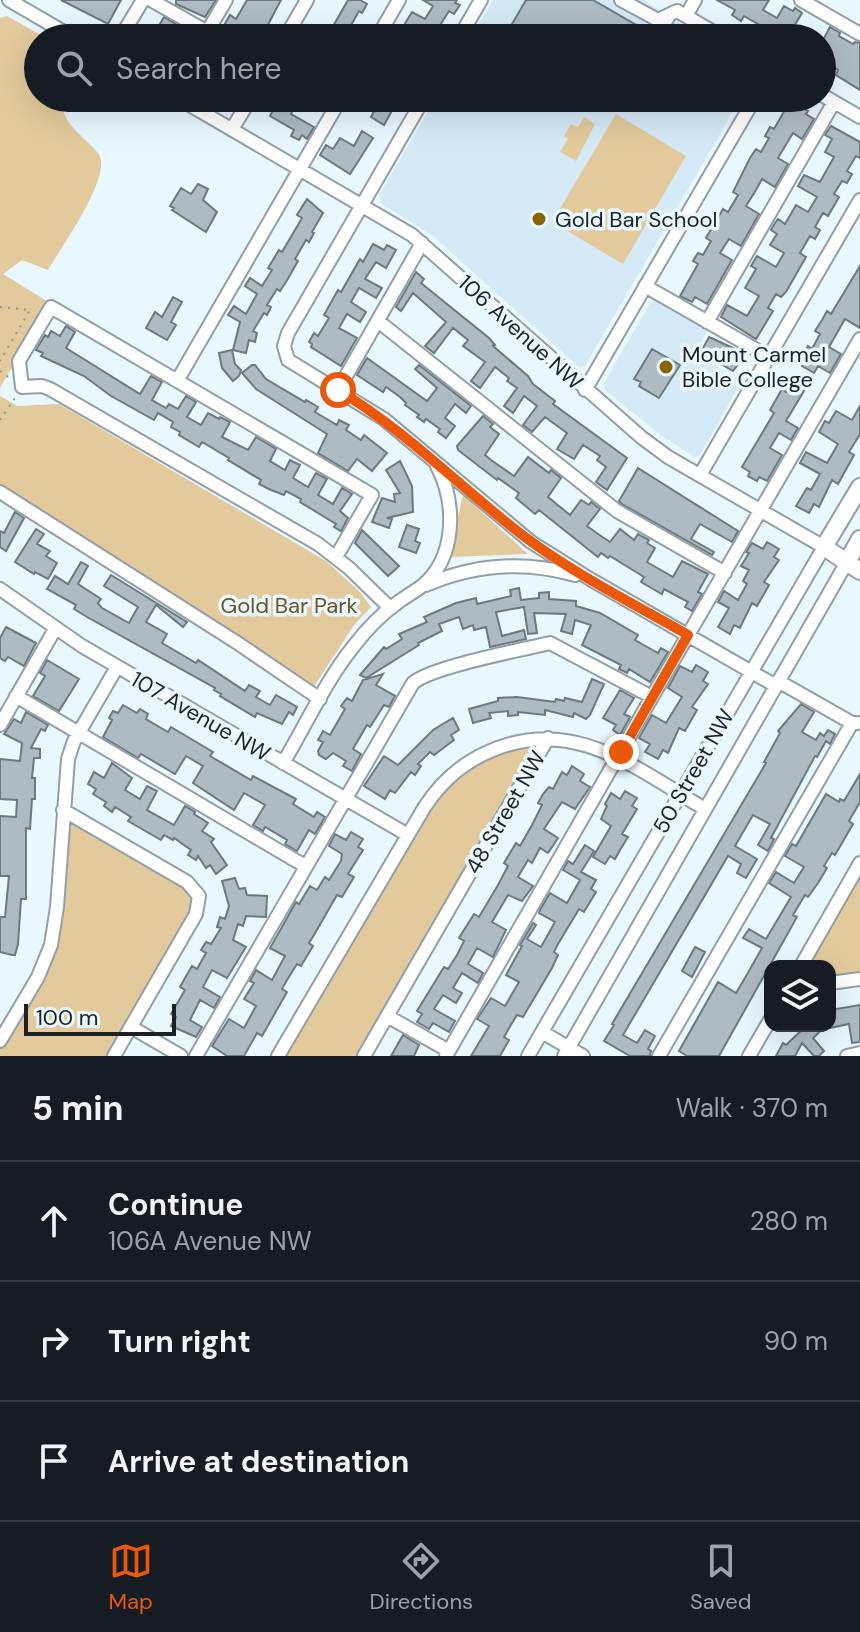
<!DOCTYPE html>
<meta charset="utf-8">
<style>
body{margin:0;font-family:"DM Sans",sans-serif;background:#20242c;color:#f1f3f6}
.controls{position:absolute;right:24px;bottom:24px;display:grid;overflow:hidden;border-radius:16px;box-shadow:0 8px 32px #0002}
.controls button{width:72px;height:72px;display:grid;place-items:center;padding:0;border:0;border-bottom:2px solid #363941;background:#171b24;color:#f1f3f6;font:40px sans-serif}
.scale{position:absolute;left:24px;bottom:20px;width:152px;box-sizing:border-box;padding-left:8px;border:4px solid #1c2123;border-top:0;font-size:22px;line-height:28px;white-space:nowrap;color:#1c2123;-webkit-text-stroke:6px #e9f7fe;paint-order:stroke}
.stop{position:absolute;width:24px;height:24px;margin:-18px;border:6px solid #ea580c;border-radius:50%;background:#fff}
.stop.end{background:#ea580c;border-color:#fff;box-shadow:0 2px 8px #0008}
.list{margin:0;padding:0;list-style:none}
h2{display:flex;justify-content:space-between;align-items:center;height:104px;margin:0;padding:0 32px;font-size:34px}
h2 small{font-size:26px;font-weight:400;color:#9ea1a6}
.list li{display:grid;grid-template-columns:52px 1fr auto;gap:24px;align-items:center;box-sizing:border-box;height:120px;padding:0 32px;border-top:2px solid #363941}
.list b{display:block;font-size:30px;white-space:nowrap}
.list p{margin:0;font-size:26px;white-space:nowrap;color:#9ea1a6}
.list em{font-size:26px;font-style:normal;color:#9ea1a6}
.icon{flex:none;width:44px;height:44px;fill:none;stroke:currentColor;stroke-width:2;stroke-linecap:round;stroke-linejoin:round}
.map{position:relative;flex:none;width:860px;height:1056px;overflow:hidden}
.search{position:absolute;background:#171b24;box-shadow:0 8px 32px #0002;left:24px;right:24px;top:24px;height:88px;display:flex;align-items:center;gap:20px;box-sizing:border-box;padding:0 28px;border-radius:44px;color:#9ea1a6;font-size:30px}
.sheet{height:464px;background:#171b24}
nav{display:flex;justify-content:space-around;align-items:center;box-sizing:border-box;height:112px;border-top:2px solid #363941;background:#171b24;font-size:22px;color:#9ea1a6}
nav a{display:grid;justify-items:center;gap:4px}
nav .on{color:#ea580c}
.map>svg:first-child{display:block}
.built{fill:#d5eaf6}
.green{fill:#e2ca9c}
.building{fill:#afbbc3;stroke:#6d797f;stroke-width:2}
.lines{fill:none;stroke-linecap:round;stroke-linejoin:round}
.minor-casing{stroke:#939fa7;stroke-width:16}
.major-casing{stroke:#939fa7;stroke-width:20}
.path{stroke:#8e989d;stroke-width:2;stroke-dasharray:2 6;stroke-linecap:butt}
.minor{stroke:#fff;stroke-width:12}
.major{stroke:#fff;stroke-width:16}
.route{stroke:#ea580c;stroke-width:10}
.poi-dot{fill:#896604;stroke:#e9f7fe;stroke-width:3}
.labels{text-anchor:middle;stroke-width:7;stroke-linejoin:round;paint-order:stroke}
.poi-label{font-size:22px;fill:#1c2123;stroke:#e9f7fe;text-anchor:start}
.street-label{font-size:22px;fill:#1c2123;stroke:#e9f7fe}
.park-label{font-size:22px;fill:#695322;stroke:#e9f7fe}
</style>
<div class="map">
<svg width="860" height="1056" viewBox="0 0 860 1056">
<rect width="100%" height="100%" fill="#e9f7fe"/>
<path class="built" d="M 493,0 L 644,0 L 703,38 L 471,38 Z
M 436,98 L 741,98 L 585,366 L 580,368 L 433,236 L 381,203 L 379,195 Z
M 654,296 L 709,327 L 695,354 L 742,381 L 699,456 L 695,457 L 661,435 L 605,390 L 604,383 Z"/>
<path class="green" d="M 7,16 L 46,38 L 38,38 L 38,98 L 61,98 C 62,125 82,134 98,153 C 115,173 60,249 48,270 L 22,260 L 3,274 L 50,303 L 0,388 L 0,18 Z
M 616,114 L 686,156 L 623,264 L 552,222 Z
M 584,117 L 595,124 L 576,161 L 560,152 L 568,139 L 564,136 L 571,124 L 578,127 Z
M 0,396 L 17,406 L 59,404 L 326,561 L 359,591 L 371,607 L 354,625 L 313,688 L 0,486 Z
M 463,495 L 528,554 L 449,557 Z
M 548,738 L 364,1056 L 278,1056 L 424,808 L 466,763 Z
M 63,810 L 199,896 L 114,1056 L 0,1056 L 0,1041 L 48,958 Z
M 860,863 L 860,979 L 830,983 L 830,966 L 801,966 Z"/>
<path class="building" d="M 61,0 L 121,0 L 108,24 Z
M 176,0 L 216,0 L 205,17 L 176,4 Z
M 247,0 L 281,0 L 261,38 L 243,38 L 223,27 L 230,15 L 236,19 Z
M 348,0 L 360,0 L 367,4 L 362,13 L 359,11 L 344,38 L 333,38 L 328,35 Z
M 423,0 L 457,0 L 455,3 L 460,5 L 454,14 L 449,11 L 432,38 L 396,38 L 412,12 L 425,19 L 433,6 Z
M 526,0 L 593,0 L 650,33 L 648,38 L 594,38 L 582,34 L 580,38 L 504,38 Z
M 717,0 L 769,0 L 763,10 L 777,18 L 784,6 L 793,11 L 795,8 L 802,13 L 793,28 L 810,38 L 783,38 L 777,34 L 771,38 L 765,34 L 768,30 L 744,16 L 741,21 L 732,15 L 735,10 Z
M 164,17 L 179,26 L 172,38 L 152,38 Z
M 830,27 L 840,33 L 839,36 L 853,44 L 855,42 L 860,43 L 860,90 L 836,75 L 838,70 L 822,61 L 822,42 Z
M 280,98 L 294,98 L 292,102 L 296,105 L 291,114 L 314,127 L 307,139 L 302,135 L 299,140 L 291,136 L 294,130 L 270,116 Z
M 386,98 L 399,98 L 384,125 L 371,117 L 381,99 L 384,101 Z
M 790,101 L 808,111 L 806,114 L 814,119 L 802,139 L 793,133 L 778,158 L 788,164 L 775,187 L 762,179 L 756,190 L 746,206 L 759,214 L 741,246 L 729,239 L 720,253 L 732,260 L 707,304 L 695,297 L 692,302 L 680,296 L 698,264 L 693,261 L 698,253 L 703,255 L 711,241 L 706,238 L 723,209 L 728,212 L 738,195 L 733,192 L 750,158 L 756,149 L 761,152 L 769,138 L 765,136 L 770,127 L 774,129 Z
M 831,126 L 860,142 L 860,158 L 856,156 L 847,171 L 852,174 L 847,183 L 842,181 L 834,194 L 839,197 L 828,216 L 823,213 L 815,227 L 820,230 L 815,239 L 810,236 L 800,253 L 806,257 L 786,292 L 781,297 L 776,294 L 768,308 L 773,311 L 756,339 L 721,317 L 727,305 L 747,316 L 759,296 L 745,288 L 756,269 L 751,266 L 757,256 L 776,267 L 784,253 L 770,245 L 777,234 L 771,230 L 775,223 L 778,219 L 785,224 L 796,205 L 808,212 L 817,197 L 798,186 L 804,175 L 820,182 L 834,157 L 825,152 L 832,139 L 825,135 Z
M 362,131 L 373,138 L 350,174 L 320,155 L 326,145 L 333,149 L 340,138 L 354,146 Z
M 198,184 L 208,189 L 203,200 L 217,212 L 206,232 L 172,210 L 174,208 L 170,206 L 181,188 L 191,194 Z
M 307,199 L 323,213 L 312,232 L 314,233 L 309,242 L 306,240 L 295,259 L 298,261 L 286,282 L 280,291 L 277,289 L 267,305 L 271,307 L 267,315 L 264,313 L 253,331 L 257,333 L 255,342 L 249,340 L 246,353 L 233,350 L 240,322 L 228,315 L 234,306 L 246,314 L 257,294 L 245,286 L 250,278 L 262,286 L 272,270 L 268,268 L 279,250 L 282,252 L 302,218 L 297,215 Z
M 373,244 L 384,250 L 387,245 L 396,250 L 386,268 L 376,262 L 365,279 L 382,288 L 376,298 L 359,288 L 351,302 L 366,312 L 360,322 L 347,314 L 339,328 L 357,338 L 341,366 L 311,347 L 312,344 L 309,342 L 314,333 L 318,336 L 329,318 L 324,315 L 338,290 L 341,292 L 360,259 L 363,262 Z
M 860,266 L 860,328 L 845,319 L 829,347 L 841,354 L 830,373 L 818,366 L 814,373 L 802,366 L 807,357 L 803,355 L 808,346 L 812,349 L 820,334 L 815,331 L 822,320 L 827,311 L 831,314 Z
M 416,272 L 424,279 L 421,283 L 489,338 L 495,345 L 493,346 L 528,376 L 533,384 L 555,401 L 553,404 L 627,458 L 607,490 L 596,482 L 606,467 L 597,460 L 600,456 L 583,445 L 574,459 L 557,449 L 567,433 L 545,417 L 532,432 L 523,425 L 537,406 L 524,396 L 513,413 L 504,406 L 517,388 L 507,381 L 509,378 L 495,367 L 480,388 L 471,381 L 485,362 L 463,346 L 468,340 L 453,328 L 434,353 L 425,346 L 446,322 L 413,293 L 401,311 L 396,307 Z
M 173,297 L 182,302 L 171,322 L 176,325 L 167,340 L 146,328 L 155,312 L 162,317 Z
M 66,326 L 75,332 L 66,348 L 140,394 L 151,376 L 162,382 L 152,400 L 166,408 L 169,404 L 178,409 L 186,396 L 196,402 L 187,417 L 201,425 L 208,413 L 219,419 L 220,417 L 230,422 L 222,437 L 248,450 L 256,437 L 276,449 L 270,461 L 285,470 L 290,460 L 300,465 L 293,478 L 308,487 L 316,473 L 327,479 L 318,495 L 333,504 L 342,488 L 352,494 L 340,511 L 348,518 L 341,531 L 334,527 L 336,524 L 300,502 L 301,499 L 286,491 L 284,495 L 271,490 L 259,484 L 261,480 L 228,460 L 229,458 L 202,442 L 199,447 L 179,435 L 180,432 L 171,427 L 173,422 L 158,413 L 154,420 L 111,396 L 84,376 L 41,356 L 43,353 L 36,350 L 45,335 L 48,337 L 51,331 L 60,336 Z
M 709,337 L 746,354 L 733,371 L 719,363 L 722,359 L 703,348 Z
M 652,349 L 680,365 L 659,398 L 639,386 L 641,382 L 634,379 Z
M 232,350 L 235,364 L 241,370 L 239,376 L 233,381 L 222,368 L 219,353 Z
M 367,358 L 427,401 L 437,388 L 415,369 L 419,365 L 471,406 L 466,413 L 455,404 L 445,418 L 455,426 L 446,438 L 438,432 L 440,429 L 426,419 L 424,422 L 417,417 L 419,415 L 405,405 L 406,403 L 400,397 L 386,387 L 383,392 L 357,375 Z
M 252,365 L 255,365 L 266,379 L 305,402 L 306,400 L 318,407 L 315,412 L 337,425 L 339,420 L 349,425 L 346,430 L 361,440 L 364,435 L 387,453 L 372,471 L 357,459 L 348,471 L 318,453 L 327,434 L 256,389 L 242,373 Z
M 792,383 L 804,391 L 786,421 L 798,428 L 791,440 L 779,433 L 770,448 L 782,455 L 767,481 L 759,477 L 757,481 L 748,476 L 750,472 L 742,467 L 774,413 L 770,410 L 782,389 L 786,392 Z
M 860,406 L 860,434 L 849,452 L 854,455 L 838,484 L 832,480 L 819,507 L 814,504 L 809,513 L 796,506 L 807,488 L 811,490 L 820,474 L 800,463 L 806,452 L 827,463 L 838,444 L 819,432 L 825,421 L 829,423 L 836,411 L 852,420 Z
M 483,416 L 493,424 L 490,427 L 499,434 L 485,455 L 491,460 L 514,476 L 528,457 L 549,473 L 551,470 L 561,478 L 548,497 L 570,515 L 581,500 L 589,505 L 591,502 L 600,509 L 587,526 L 601,536 L 610,542 L 620,529 L 634,540 L 638,534 L 649,540 L 647,543 L 655,548 L 647,562 L 673,577 L 682,561 L 708,574 L 698,592 L 702,594 L 692,611 L 685,607 L 688,602 L 664,589 L 662,594 L 653,589 L 641,582 L 644,577 L 610,556 L 608,558 L 601,553 L 598,557 L 539,510 L 535,514 L 516,498 L 519,493 L 498,478 L 497,480 L 458,450 L 457,446 Z
M 400,461 L 412,486 L 413,512 L 387,518 L 392,519 L 389,528 L 372,522 L 382,498 L 395,502 L 394,494 L 400,493 L 386,470 Z
M 638,468 L 738,531 L 732,542 L 700,524 L 691,539 L 714,552 L 712,555 L 622,504 L 619,501 Z
M 15,512 L 24,518 L 6,551 L 0,547 L 0,531 L 4,533 Z
M 407,525 L 419,529 L 415,541 L 420,543 L 416,553 L 399,547 Z
M 36,529 L 44,534 L 37,544 L 50,551 L 46,556 L 57,563 L 48,579 L 35,572 L 34,574 L 15,562 Z
M 362,530 L 399,566 L 388,576 L 355,543 Z
M 767,542 L 779,549 L 774,557 L 779,560 L 764,582 L 769,585 L 757,606 L 752,603 L 740,628 L 734,625 L 730,634 L 718,627 L 729,608 L 718,602 L 724,591 L 738,600 L 747,584 L 743,581 L 749,570 L 741,566 L 749,553 L 746,552 L 752,543 L 763,549 Z
M 81,562 L 88,566 L 78,584 L 101,599 L 98,603 L 102,608 L 129,623 L 138,607 L 104,586 L 111,575 L 187,622 L 183,627 L 156,605 L 146,622 L 167,634 L 162,643 L 196,663 L 198,660 L 245,691 L 249,685 L 260,691 L 256,697 L 270,705 L 276,695 L 297,707 L 293,715 L 289,712 L 282,724 L 257,713 L 255,717 L 220,696 L 221,694 L 214,690 L 215,688 L 87,617 L 74,609 L 76,605 L 47,589 L 55,576 L 68,584 Z
M 519,588 L 521,600 L 539,598 L 539,593 L 549,592 L 549,599 L 576,601 L 576,606 L 600,613 L 638,635 L 635,640 L 649,648 L 658,653 L 661,648 L 668,652 L 650,682 L 629,669 L 627,673 L 619,669 L 621,665 L 582,645 L 591,625 L 575,620 L 572,634 L 561,631 L 566,614 L 534,613 L 537,633 L 528,634 L 524,607 L 496,612 L 502,636 L 524,630 L 526,639 L 490,647 L 486,627 L 474,630 L 473,625 L 463,629 L 459,617 L 439,624 L 442,631 L 418,643 L 419,645 L 366,678 L 360,675 L 384,647 L 386,649 L 402,639 L 399,634 L 427,622 L 424,617 L 456,603 L 476,598 L 477,604 L 511,596 L 510,590 Z
M 6,627 L 36,643 L 24,666 L 8,657 L 5,661 L 0,658 L 0,638 Z
M 47,660 L 79,679 L 59,711 L 33,696 L 45,676 L 40,673 Z
M 696,665 L 708,672 L 703,681 L 708,684 L 692,707 L 697,710 L 685,731 L 679,728 L 668,753 L 663,750 L 658,759 L 645,752 L 650,744 L 639,738 L 652,715 L 666,723 L 682,697 L 668,688 L 680,666 L 692,672 Z
M 383,674 L 376,685 L 395,696 L 389,707 L 384,705 L 370,727 L 367,725 L 353,749 L 361,754 L 352,771 L 343,766 L 346,761 L 333,753 L 326,759 L 319,755 L 318,751 L 323,742 L 318,740 L 323,731 L 330,735 L 345,709 L 341,706 L 347,698 L 352,701 L 363,680 Z
M 592,679 L 604,684 L 590,715 L 586,719 L 574,713 L 573,717 L 545,710 L 545,715 L 518,712 L 518,715 L 508,716 L 508,711 L 489,713 L 491,718 L 473,723 L 469,709 L 498,701 L 498,698 L 517,697 L 555,702 L 556,699 L 564,701 L 565,698 L 582,702 Z
M 620,690 L 634,698 L 624,714 L 630,717 L 620,735 L 613,730 L 616,725 L 603,718 Z
M 801,704 L 814,712 L 802,732 L 816,740 L 820,733 L 824,736 L 828,730 L 835,734 L 830,744 L 826,741 L 817,757 L 815,756 L 771,838 L 774,839 L 768,851 L 758,845 L 770,824 L 753,815 L 735,846 L 757,859 L 746,878 L 737,873 L 741,864 L 728,856 L 623,1035 L 637,1043 L 645,1030 L 655,1036 L 648,1049 L 651,1051 L 650,1056 L 630,1056 L 604,1041 L 614,1025 L 612,1024 L 766,763 L 764,762 L 780,733 L 778,731 Z
M 123,705 L 137,713 L 140,709 L 148,714 L 146,719 L 161,728 L 168,732 L 171,727 L 213,752 L 210,756 L 251,780 L 253,776 L 296,799 L 293,804 L 314,817 L 317,812 L 325,817 L 315,834 L 309,830 L 297,851 L 285,844 L 287,840 L 265,827 L 263,831 L 253,825 L 265,805 L 244,793 L 234,810 L 193,783 L 203,766 L 186,756 L 175,774 L 141,754 L 138,758 L 103,737 L 112,720 L 109,718 L 113,711 L 118,713 Z
M 26,712 L 48,725 L 45,731 L 41,729 L 31,748 L 40,749 L 40,758 L 34,758 L 32,778 L 35,778 L 35,799 L 32,799 L 30,829 L 26,828 L 26,899 L 21,899 L 18,944 L 15,955 L 12,955 L 0,952 L 0,917 L 5,917 L 9,876 L 0,876 L 0,816 L 16,817 L 17,800 L 0,799 L 0,759 L 20,761 L 22,743 L 4,734 L 14,719 L 21,723 Z
M 453,718 L 459,730 L 451,735 L 454,740 L 434,755 L 430,752 L 418,764 L 421,766 L 415,775 L 411,772 L 395,793 L 390,790 L 385,799 L 364,786 L 384,756 L 398,765 L 433,730 Z
M 112,763 L 132,778 L 125,790 L 140,799 L 147,786 L 157,791 L 147,810 L 174,825 L 185,806 L 195,812 L 194,814 L 208,823 L 202,831 L 214,839 L 211,842 L 227,865 L 216,874 L 210,865 L 206,868 L 198,856 L 196,860 L 188,855 L 191,850 L 174,838 L 173,840 L 164,835 L 161,840 L 128,821 L 131,817 L 115,807 L 112,812 L 104,806 L 106,802 L 93,794 L 96,789 L 88,784 L 94,772 L 104,778 Z
M 572,766 L 584,774 L 580,781 L 590,787 L 575,809 L 562,802 L 544,829 L 558,838 L 548,853 L 540,848 L 532,863 L 528,860 L 518,877 L 533,886 L 522,901 L 508,895 L 492,922 L 506,930 L 493,957 L 477,948 L 468,964 L 483,973 L 478,983 L 462,973 L 453,988 L 462,993 L 456,1003 L 443,995 L 434,1009 L 455,1021 L 449,1032 L 433,1023 L 429,1029 L 417,1022 L 422,1014 L 417,1011 L 444,967 L 448,969 L 457,955 L 464,941 L 459,938 L 474,914 L 479,917 L 498,885 L 508,866 L 504,863 L 516,843 L 520,846 L 532,825 L 542,805 L 538,803 L 543,794 L 549,787 L 553,789 L 562,772 L 567,775 Z
M 860,774 L 860,802 L 849,821 L 853,824 L 835,855 L 832,853 L 824,866 L 827,868 L 818,883 L 808,897 L 805,895 L 793,915 L 797,917 L 719,1056 L 687,1056 L 679,1051 L 718,982 L 736,993 L 745,978 L 762,948 L 743,938 L 749,929 L 766,939 L 791,897 L 769,883 L 776,872 L 794,883 L 804,867 L 785,856 L 792,844 L 796,846 L 826,794 L 839,802 L 840,799 L 844,801 Z
M 625,791 L 637,798 L 632,806 L 637,809 L 622,834 L 628,837 L 620,850 L 615,859 L 610,856 L 605,864 L 593,857 L 611,826 L 601,819 L 607,806 L 605,804 L 611,793 L 620,799 Z
M 351,832 L 363,839 L 358,847 L 363,850 L 348,874 L 354,877 L 342,897 L 337,895 L 314,935 L 309,943 L 313,946 L 301,966 L 297,964 L 287,980 L 282,989 L 287,992 L 262,1036 L 257,1033 L 244,1056 L 227,1056 L 212,1046 L 229,1019 L 244,1028 L 256,1006 L 244,999 L 254,983 L 250,981 L 256,970 L 272,980 L 285,956 L 270,948 L 282,927 L 296,902 L 299,904 L 310,886 L 317,890 L 325,877 L 329,880 L 341,861 L 342,854 L 329,846 L 335,834 L 346,840 Z
M 585,845 L 594,851 L 581,872 L 596,880 L 591,889 L 596,892 L 584,912 L 579,909 L 558,944 L 554,952 L 558,955 L 552,968 L 523,1017 L 517,1015 L 512,1023 L 504,1037 L 509,1040 L 500,1056 L 471,1056 L 489,1026 L 477,1019 L 491,998 L 505,1006 L 519,982 L 506,975 L 522,946 L 520,945 L 533,923 L 536,925 L 527,939 L 541,947 L 555,922 L 539,913 L 540,910 L 550,893 L 567,903 L 580,880 L 563,870 L 568,861 L 573,864 Z
M 235,878 L 239,889 L 245,888 L 247,895 L 267,896 L 266,917 L 246,916 L 243,926 L 238,924 L 233,940 L 246,947 L 227,978 L 212,970 L 203,987 L 220,997 L 214,1008 L 200,1000 L 190,1020 L 202,1027 L 196,1037 L 171,1026 L 176,1017 L 171,1014 L 185,990 L 180,987 L 185,978 L 192,966 L 197,969 L 206,953 L 201,950 L 206,942 L 211,944 L 221,928 L 217,927 L 220,917 L 225,919 L 229,906 L 222,881 Z
M 695,947 L 705,952 L 692,977 L 682,971 Z
M 860,1005 L 860,1042 L 852,1043 L 849,1024 L 830,1028 L 830,1010 Z
M 806,1026 L 826,1026 L 813,1038 L 824,1051 L 819,1056 L 814,1056 L 802,1043 L 795,1056 L 776,1056 L 783,1043 L 786,1045 Z
M 403,1035 L 419,1045 L 414,1056 L 391,1056 Z"/>
<g class="lines">
<defs>
<path id="minor" d="M 9,0 L 74,38
M 151,0 L 218,38
M 621,0 L 658,20 L 677,11 L 724,38
M 801,0 L 860,34
M 686,16 L 695,0
M 207,32 L 226,0
M 120,38 L 143,0
M 285,38 L 307,0
M 377,38 L 399,0
M 459,38 L 481,0
M 657,38 L 668,17
M 822,95 L 860,117
M 178,98 L 412,235 L 641,437 L 668,457 L 824,547 L 528,1056
M 424,98 L 288,333 L 284,346 L 288,360 L 384,419 L 531,542 L 590,579 L 776,686
M 232,129 L 251,98
M 645,286 L 769,357
M 378,321 L 617,511 L 725,573
M 707,322 L 834,102
M 177,381 L 341,98
M 338,390 L 422,243
M 585,390 L 755,98
M 700,475 L 860,200
M 0,492 L 236,642 L 320,699
M 336,557 L 372,495 L 51,307 L 19,361 L 22,387 L 42,386 L 50,389 L 318,544 L 349,568 L 390,608
M 426,585 C 475,564 523,560 575,575
M 0,589 L 82,646 L 408,835
M 778,681 L 852,723 L 857,723
M 16,696 L 305,866
M 0,725 L 55,629
M 283,763 C 306,725 325,682 353,647 C 366,630 380,615 397,603 C 405,597 414,592 422,586 C 457,557 456,502 437,466
M 63,810 L 187,882 L 199,896 L 196,914 L 114,1056
M 801,966 L 860,863
M 830,983 L 860,979
M 387,1016 L 449,1051
M 131,1027 L 181,1056
M 542,1032 L 583,1056
M 0,1041 L 38,977 L 51,945 L 57,907 L 68,759 L 74,741 L 117,667
M 196,1056 L 413,683 C 431,667 521,650 550,643 L 652,697 L 860,339
M 278,1056 L 424,808 C 440,783 461,764 488,752 C 572,714 635,768 705,809
M 364,1056 L 548,738
M 446,1056 L 652,697
M 564,1056 L 847,562
M 659,1056 L 852,723
M 749,1056 L 770,1020
M 847,1056 L 860,1053"/>
<path id="major" d="M 860,487 L 824,547 L 860,571
M 847,562 L 860,539"/>
</defs>
<use href="#minor" class="minor-casing"/>
<use href="#major" class="major-casing"/>
<path class="path" d="M 0,307 L 30,310 L 0,361
M 0,371 L 11,379
M 0,420 L 15,398"/>
<use href="#minor" class="minor"/>
<use href="#major" class="major"/>
</g>
<g class="lines">
<path class="route" d="M 338,390 C 405,430 459,486 521,534 C 572,573 632,603 688,635 L 621,752"/>
</g>
<g class="poi-dot">
<circle cx="539" cy="219" r="8"/>
<circle cx="666" cy="367" r="8"/>
</g>
<g class="labels">
<g class="poi-label">
<text x="555" y="227">Gold Bar School</text>
<text x="682" y="362">Mount Carmel<tspan x="682" dy="25">Bible College</tspan></text>
</g>
<g class="street-label">
<text transform="translate(521 332) rotate(42)" y="8">106 Avenue NW</text>
<text transform="translate(201 716) rotate(30)" y="8">107 Avenue NW</text>
<text transform="translate(693 771) rotate(-60)" y="8">50 Street NW</text>
<text transform="translate(505 812) rotate(-60)" y="8">48 Street NW</text>
</g>
<g class="park-label">
<text x="289" y="613">Gold Bar Park</text>
</g>
</g>
</svg>
<div class="controls">
<button><svg class="icon" aria-label="layers" viewBox="0 0 24 24"><path d="M12 4l9 5-9 5-9-5zM3 14l9 5 9-5"/></svg></button>
</div>
<div class="scale">100 m</div>
<div class="stop" style="left:338px;top:390px"></div>
<div class="stop end" style="left:621px;top:752px"></div>
<div class="search"><svg class="icon" aria-label="search" viewBox="0 0 24 24"><circle cx="10" cy="10" r="6"/><path d="M15 15l6 6"/></svg>Search here</div>
</div>
<section class="sheet">
<h2>5 min<small>Walk · 370 m</small></h2>
<ul class="list">
<li><svg class="icon" aria-label="ahead" viewBox="0 0 24 24"><path d="M12 20V5M6 11l6-6 6 6"/></svg><div><b>Continue</b><p>106A Avenue NW</p></div><em>280 m</em></li>
<li><svg class="icon" aria-label="right" viewBox="0 0 24 24"><path d="M7 20v-9h11M14 6l5 5-5 5"/></svg><div><b>Turn right</b></div><em>90 m</em></li>
<li><svg class="icon" aria-label="arrive" viewBox="0 0 24 24"><path d="M6 21V4h12l-3 4 3 4H6"/></svg><div><b>Arrive at destination</b></div></li>
</ul>
</section>
<nav>
<a class="on"><svg class="icon" aria-label="map" viewBox="0 0 24 24"><path d="M3 6l6-2 6 2 6-2v14l-6 2-6-2-6 2zM9 4v14M15 6v14"/></svg>Map</a>
<a><svg class="icon" aria-label="directions" viewBox="0 0 24 24"><path d="M12 3l9 9-9 9-9-9zM9 14v-3h6M13 9l2 2-2 2"/></svg>Directions</a>
<a><svg class="icon" aria-label="saved" viewBox="0 0 24 24"><path d="M7 4h10v16l-5-4-5 4z"/></svg>Saved</a>
</nav>
